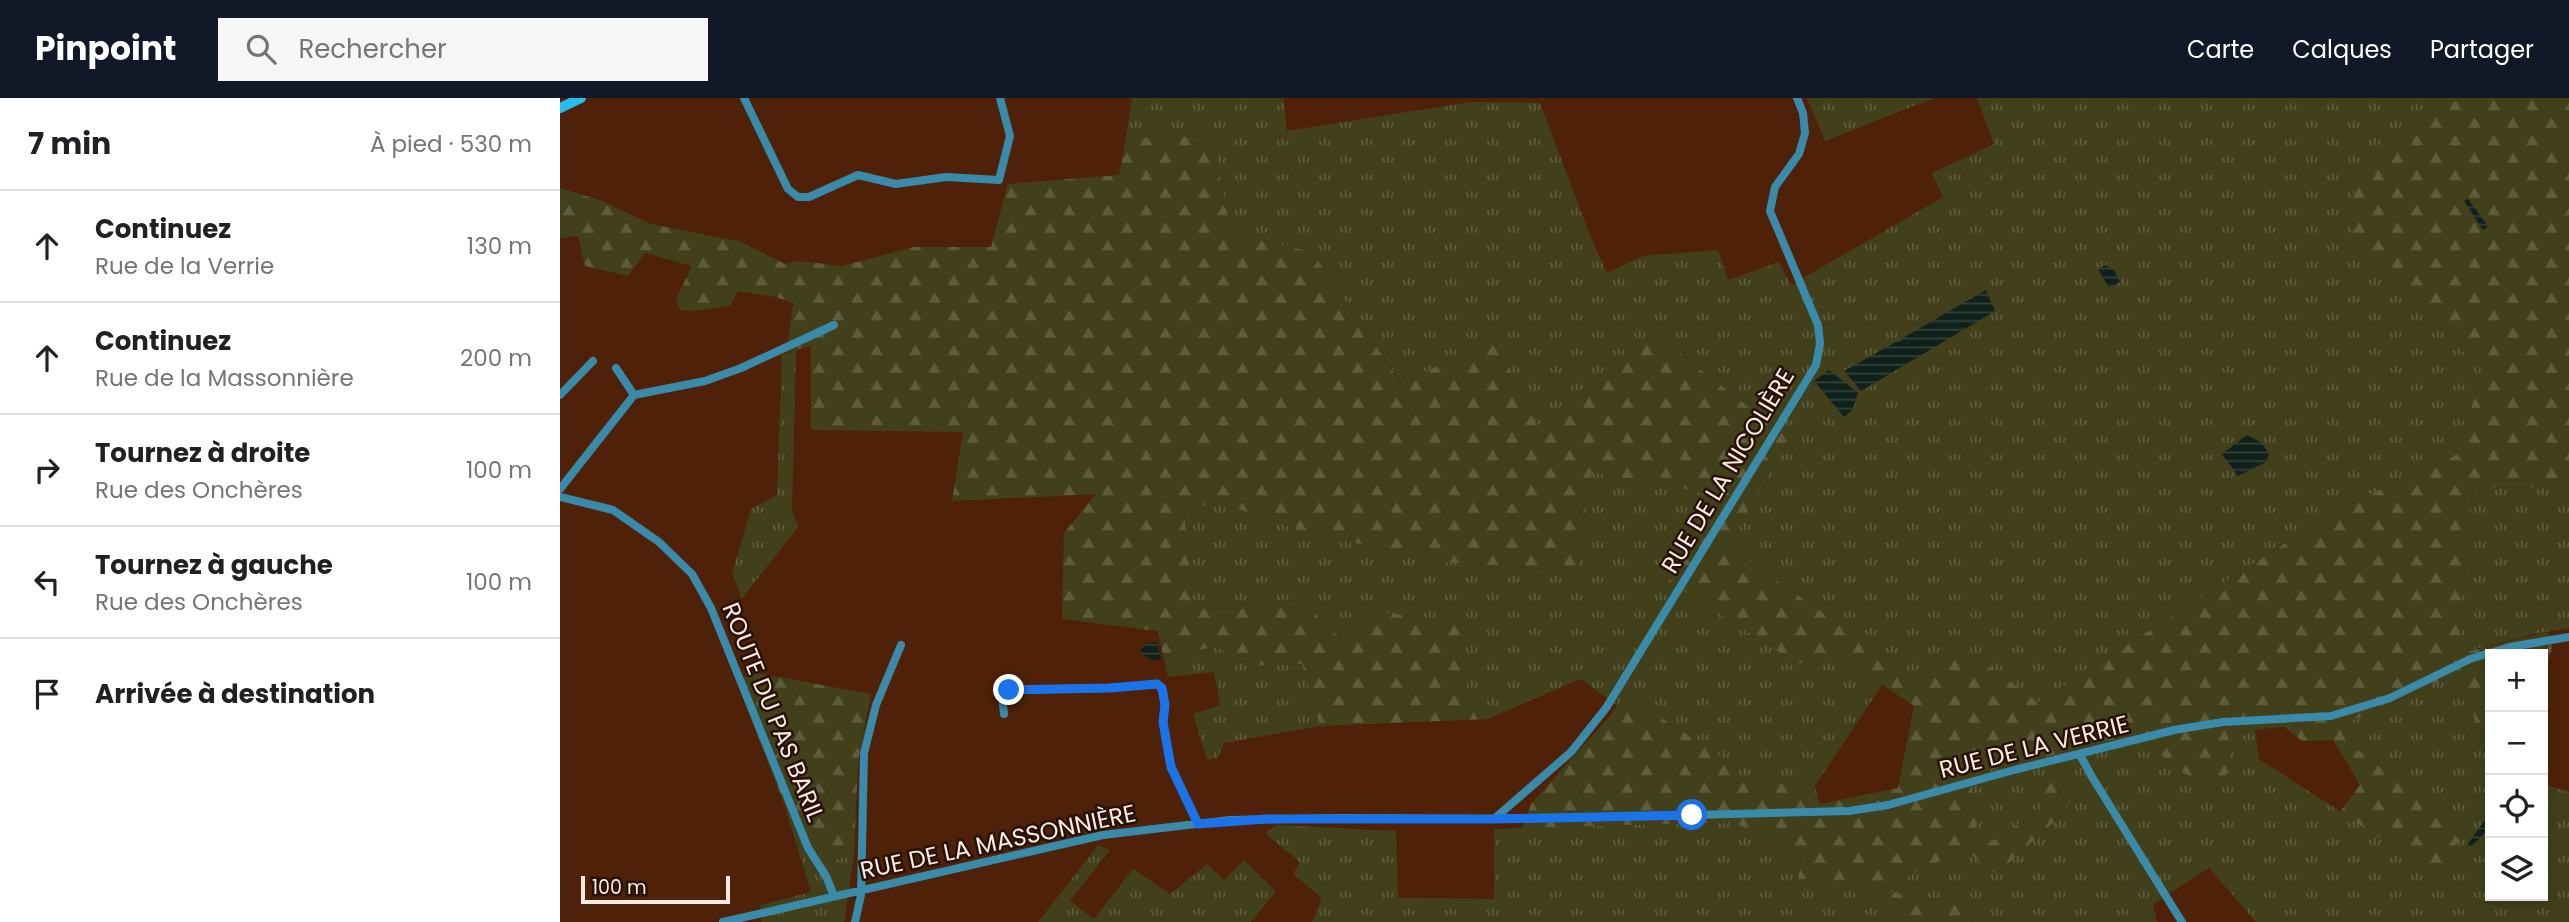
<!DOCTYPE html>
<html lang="fr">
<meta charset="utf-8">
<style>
body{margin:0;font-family:Poppins,sans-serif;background:#f6f6f6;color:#202124}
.controls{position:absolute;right:21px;bottom:21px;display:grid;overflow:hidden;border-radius:0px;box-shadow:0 4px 10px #0003}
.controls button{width:63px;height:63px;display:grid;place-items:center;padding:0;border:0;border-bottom:2px solid #e0e0e0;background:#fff;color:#202124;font:35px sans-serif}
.scale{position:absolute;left:21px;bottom:18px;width:149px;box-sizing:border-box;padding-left:7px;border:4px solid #fdeae2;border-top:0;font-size:19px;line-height:24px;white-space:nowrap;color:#fdeae2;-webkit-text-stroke:5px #261208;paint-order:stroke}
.stop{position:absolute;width:21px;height:21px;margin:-16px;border:5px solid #1a73e8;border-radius:50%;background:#fff}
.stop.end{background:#1a73e8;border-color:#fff;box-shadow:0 2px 7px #0008}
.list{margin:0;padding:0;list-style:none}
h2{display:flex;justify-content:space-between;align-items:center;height:91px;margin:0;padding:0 28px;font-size:30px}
h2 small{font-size:23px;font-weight:400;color:#757577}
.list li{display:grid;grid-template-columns:46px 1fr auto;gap:21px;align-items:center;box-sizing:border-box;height:112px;padding:0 28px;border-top:2px solid #e0e0e0}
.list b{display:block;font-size:26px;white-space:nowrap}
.list p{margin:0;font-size:23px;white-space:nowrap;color:#757577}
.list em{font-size:23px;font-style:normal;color:#757577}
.icon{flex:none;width:38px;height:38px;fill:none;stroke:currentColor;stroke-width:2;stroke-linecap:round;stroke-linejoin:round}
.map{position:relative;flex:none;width:2009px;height:824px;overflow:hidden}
header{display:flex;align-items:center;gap:42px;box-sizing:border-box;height:98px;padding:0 35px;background:#111827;color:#fff}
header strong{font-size:33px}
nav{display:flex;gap:38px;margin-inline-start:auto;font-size:24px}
.search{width:490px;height:63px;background:#f6f6f6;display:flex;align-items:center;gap:18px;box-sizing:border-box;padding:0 24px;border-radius:0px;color:#757577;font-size:26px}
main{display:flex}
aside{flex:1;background:#fff}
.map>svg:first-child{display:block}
.grass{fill:url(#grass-tufts)}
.forest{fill:url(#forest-firs)}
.water{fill:url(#water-rules)}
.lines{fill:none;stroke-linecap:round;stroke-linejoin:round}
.street{stroke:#3a8baa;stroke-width:8}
.secondary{stroke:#26bef0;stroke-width:10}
.route{stroke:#1a73e8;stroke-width:9}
.labels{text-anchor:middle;stroke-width:5;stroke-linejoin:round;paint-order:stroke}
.street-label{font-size:24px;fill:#fdeae2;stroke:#261208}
</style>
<header>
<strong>Pinpoint</strong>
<div class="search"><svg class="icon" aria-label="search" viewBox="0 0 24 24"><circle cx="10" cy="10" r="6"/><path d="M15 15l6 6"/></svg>Rechercher</div>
<nav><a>Carte</a><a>Calques</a><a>Partager</a></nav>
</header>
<main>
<aside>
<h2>7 min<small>À pied · 530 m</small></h2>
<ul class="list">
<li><svg class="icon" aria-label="ahead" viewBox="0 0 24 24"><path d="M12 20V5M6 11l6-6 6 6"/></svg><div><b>Continuez</b><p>Rue de la Verrie</p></div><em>130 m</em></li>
<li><svg class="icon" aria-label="ahead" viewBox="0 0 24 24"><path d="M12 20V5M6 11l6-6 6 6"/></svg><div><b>Continuez</b><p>Rue de la Massonnière</p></div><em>200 m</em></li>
<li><svg class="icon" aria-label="right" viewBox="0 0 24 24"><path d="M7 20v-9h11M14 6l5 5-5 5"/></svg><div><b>Tournez à droite</b><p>Rue des Onchères</p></div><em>100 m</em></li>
<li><svg class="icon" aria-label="left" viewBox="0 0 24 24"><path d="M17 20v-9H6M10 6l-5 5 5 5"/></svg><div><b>Tournez à gauche</b><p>Rue des Onchères</p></div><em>100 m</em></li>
<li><svg class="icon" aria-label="arrive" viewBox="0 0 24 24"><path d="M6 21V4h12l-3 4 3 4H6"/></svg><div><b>Arrivée à destination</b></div></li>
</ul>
</aside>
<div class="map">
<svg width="2009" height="824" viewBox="0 0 2009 824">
<defs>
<pattern id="grass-tufts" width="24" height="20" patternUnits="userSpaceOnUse" patternTransform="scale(1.75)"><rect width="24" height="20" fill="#42401b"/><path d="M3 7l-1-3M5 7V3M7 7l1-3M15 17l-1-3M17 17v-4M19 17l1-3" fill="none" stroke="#5e5c3c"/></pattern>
<pattern id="forest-firs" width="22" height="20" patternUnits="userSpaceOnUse" patternTransform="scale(1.75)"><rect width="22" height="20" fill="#42401b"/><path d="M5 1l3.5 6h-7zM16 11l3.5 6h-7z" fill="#5e5c3c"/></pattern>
<pattern id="water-rules" width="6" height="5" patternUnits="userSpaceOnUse" patternTransform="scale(1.75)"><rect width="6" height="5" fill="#0f211a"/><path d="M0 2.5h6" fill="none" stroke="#33413b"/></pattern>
</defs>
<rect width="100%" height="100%" fill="#4e2108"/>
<path class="grass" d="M 572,0 L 723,0 L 727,33 L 910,4 L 980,5 L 1030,137 L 1047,175 L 1082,158 L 1158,152 L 1168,182 L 1219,164 L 1231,187 L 1383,99 L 1372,75 L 1434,46 L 1417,0 L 1900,0 L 1888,9 L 1853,204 L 1924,273 L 1905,327 L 1899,356 L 1780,410 L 1478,604 L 1398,546 L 1363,584 L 1167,448 L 1228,340 L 1094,234 L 978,327 L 842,285 L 752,154 L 671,135 L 652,38 L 566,40 Z
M 1247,0 L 1374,0 L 1265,43 Z
M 2009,34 L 2009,59 L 1995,57 L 1989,41 Z
M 236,252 L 232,414 L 239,428 L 182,500 L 172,475 L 191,411 L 217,397 L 222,257 Z
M 1032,374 L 1152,396 L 1147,427 L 1108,483 L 1271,553 L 1322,587 L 1255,688 L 1174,683 L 1065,597 L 1058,608 L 1020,581 L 928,621 L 908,598 L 792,548 L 766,529 L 750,509 L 633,511 L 624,411 L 651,406 L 674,408 L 741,433 L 881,464 L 1017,473 Z
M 1913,389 L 2009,390 L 2009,530 L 1974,536 L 1904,554 L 1899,533 Z
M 657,549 L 687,568 L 743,566 L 760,628 L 664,645 L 658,660 L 647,662 L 633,616 L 660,607 L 654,574 L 608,579 L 603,557 Z
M 1892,578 L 1899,583 L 1930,653 L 1930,798 L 1983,798 L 1983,686 L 2009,694 L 2009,824 L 1696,824 L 1649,770 L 1593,806 L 1597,824 L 1414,824 L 1378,800 L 1369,803 L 1320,792 L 1328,812 L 1347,824 L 752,824 L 762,800 L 733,776 L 740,764 L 705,735 L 717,727 L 836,733 L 838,800 L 934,801 L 934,731 L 1172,724 L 1241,755 L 1238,781 L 1254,781 L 1320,792 L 1404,751 L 1437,776 L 1480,712 L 1429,745 L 1418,744 L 1411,677 L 1587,634 L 1609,668 L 1670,673 L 1667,634 L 1695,632 L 1699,661 L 1878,777 L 1903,733 L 1791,647 L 1793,622 Z
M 224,706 L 265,764 L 294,757 L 284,824 L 202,824 L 200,807 L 251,794 Z
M 538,747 L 550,752 L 510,803 L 534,821 L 573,771 L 610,796 L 647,766 L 664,782 L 684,762 L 716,793 L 691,824 L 478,824 Z"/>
<path class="forest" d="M 1900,0 L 2009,0 L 2009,34 L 1990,41 L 1996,57 L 2009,59 L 2009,390 L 1913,389 L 1899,533 L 1905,554 L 1988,534 L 1992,550 L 1983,582 L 1983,556 L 1930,556 L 1930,653 L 1899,584 L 1892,578 L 1793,622 L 1791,647 L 1904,733 L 1878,778 L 1780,714 L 1800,687 L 1773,642 L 1742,643 L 1724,629 L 1668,634 L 1670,673 L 1653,689 L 1609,668 L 1587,634 L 1411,677 L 1418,744 L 1429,745 L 1480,712 L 1479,684 L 1508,677 L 1523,687 L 1496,722 L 1436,776 L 1404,751 L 1321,791 L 1369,803 L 1378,800 L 1401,803 L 1410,822 L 1414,824 L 1347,824 L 1328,813 L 1319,792 L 1254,781 L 1238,781 L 1241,755 L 1172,724 L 962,730 L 971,706 L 1050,618 L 1065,597 L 1175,667 L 1174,683 L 1255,688 L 1260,706 L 1338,690 L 1354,608 L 1272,553 L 1238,566 L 1108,483 L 1147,427 L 1152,396 L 1032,374 L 1017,473 L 882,464 L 741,433 L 674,409 L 651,406 L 624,411 L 633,511 L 750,509 L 766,529 L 792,548 L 813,512 L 902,527 L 908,598 L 928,621 L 760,628 L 742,566 L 687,568 L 657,549 L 603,557 L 598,533 L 502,521 L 504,435 L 536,396 L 392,403 L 403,334 L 251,332 L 251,248 L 227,254 L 233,205 L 216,199 L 178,193 L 170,208 L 132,213 L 120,212 L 116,201 L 132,168 L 85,155 L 68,178 L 25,168 L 18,138 L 0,140 L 0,90 L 42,103 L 91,126 L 181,144 L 225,166 L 239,163 L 282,168 L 354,149 L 431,149 L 448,86 L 559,77 L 566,40 L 652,38 L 671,135 L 752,154 L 841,285 L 933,243 L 978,327 L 1093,234 L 1228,340 L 1168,449 L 1363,584 L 1398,546 L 1478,604 L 1780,410 L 1899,356 L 1905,327 L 1924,273 L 1853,204 L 1784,120 L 1804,68 Z
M 197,575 L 311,596 L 298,664 L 294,757 L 265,764 L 224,706 L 176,582 Z"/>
<path class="water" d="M 1908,101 L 1928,128 L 1923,132 L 1904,103 Z
M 1545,167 L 1554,172 L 1560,184 L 1549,190 L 1538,171 Z
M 1426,192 L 1435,213 L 1301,293 L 1284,273 L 1336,244 L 1342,243 L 1341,241 Z
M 1269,272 L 1298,295 L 1293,311 L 1284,319 L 1254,283 Z
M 1687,337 L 1702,345 L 1709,356 L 1706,364 L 1678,378 L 1662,356 Z
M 597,544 L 601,562 L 589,561 L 582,556 L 581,551 L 586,546 Z
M 1925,722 L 1930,729 L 1911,749 L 1907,747 Z"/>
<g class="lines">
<path class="street" d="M 184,0 L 228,91 L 238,99 L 249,99 L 298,77 L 336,86 L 386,79 L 439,82 L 450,38 L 440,0
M 0,297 L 33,263
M 74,297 L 145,283 L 181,270 L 274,227
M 0,391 L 74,297 L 56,270
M 0,399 L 53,412 L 99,444 L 132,476 L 151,510 L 248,750 L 266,778 L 274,798
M 444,616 L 442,598 L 444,594 L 449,592 L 550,590 L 597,586 L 602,590 L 605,607 L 603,624 L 611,669 L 638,726
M 1520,657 L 1532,679 L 1622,824
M 934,721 L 1011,654 L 1046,610 L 1256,267 L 1260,246 L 1258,227 L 1210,113 L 1215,89 L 1239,56 L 1245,35 L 1243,15 L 1237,0
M 163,824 L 543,737 L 670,722 L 783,720 L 934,721 L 1133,717 L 1289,713 L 1328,707 L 1454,672 L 1614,632 L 1663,624 L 1771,618 L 1830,600 L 1910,561 L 1950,549 L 2009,539
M 295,824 L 301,797 L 304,655 L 316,607 L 341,547"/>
<path class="secondary" d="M 0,10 L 21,0"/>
</g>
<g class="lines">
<path class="route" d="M 449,592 L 550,590 L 597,586 L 602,590 L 605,607 L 603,624 L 611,669 L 638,726 L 706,721 L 934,721 L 1132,717"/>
</g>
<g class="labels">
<g class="street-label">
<text transform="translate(1168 373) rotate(-59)" y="8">RUE DE LA NICOLIÈRE</text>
<text transform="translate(213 614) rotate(68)" y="8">ROUTE DU PAS BARIL</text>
<text transform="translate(1474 649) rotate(-14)" y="8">RUE DE LA VERRIE</text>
<text transform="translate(438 744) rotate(-12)" y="8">RUE DE LA MASSONNIÈRE</text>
</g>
</g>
</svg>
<div class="controls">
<button>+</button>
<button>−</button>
<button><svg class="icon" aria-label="locate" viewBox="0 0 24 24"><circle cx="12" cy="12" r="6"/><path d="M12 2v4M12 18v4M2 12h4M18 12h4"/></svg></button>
<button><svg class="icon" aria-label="layers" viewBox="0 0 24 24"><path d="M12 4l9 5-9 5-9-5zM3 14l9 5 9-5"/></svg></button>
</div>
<div class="scale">100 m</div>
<div class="stop" style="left:1132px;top:717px"></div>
<div class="stop end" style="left:449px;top:592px"></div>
</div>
</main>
